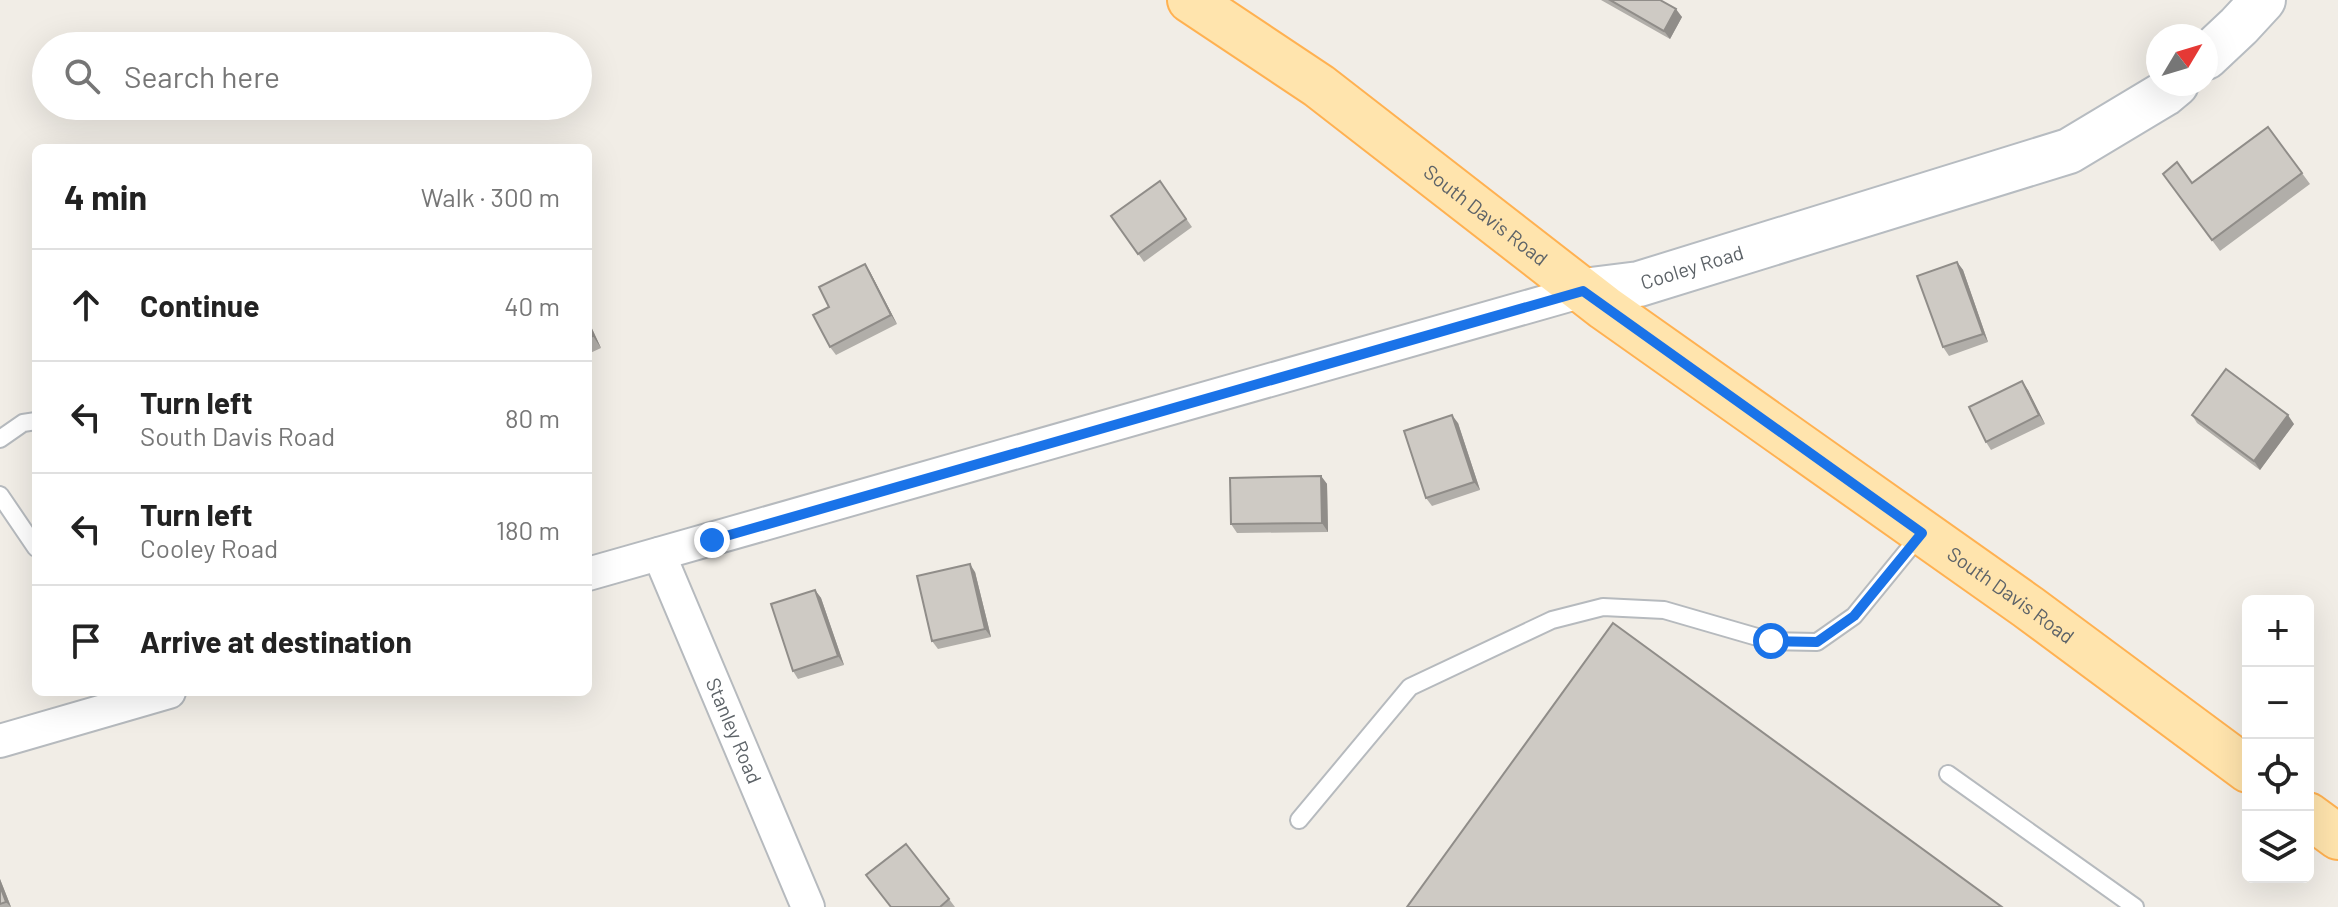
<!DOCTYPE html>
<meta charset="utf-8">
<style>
body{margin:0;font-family:Barlow,sans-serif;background:#f2f2f2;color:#222}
.controls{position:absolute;right:24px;bottom:24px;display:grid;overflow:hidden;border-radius:12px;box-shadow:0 8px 32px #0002}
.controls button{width:72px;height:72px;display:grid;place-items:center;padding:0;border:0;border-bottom:2px solid #e0e0e0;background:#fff;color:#222;font:40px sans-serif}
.compass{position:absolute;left:2146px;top:24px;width:72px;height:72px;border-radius:50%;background:#fff;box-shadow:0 8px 32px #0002;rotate:52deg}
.stop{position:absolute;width:24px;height:24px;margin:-18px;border:6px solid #1a73e8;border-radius:50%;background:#fff}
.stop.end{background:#1a73e8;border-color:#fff;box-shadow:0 2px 8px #0008}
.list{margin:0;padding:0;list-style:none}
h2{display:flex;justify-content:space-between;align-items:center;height:104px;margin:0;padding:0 32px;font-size:34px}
h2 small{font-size:26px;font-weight:400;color:#767676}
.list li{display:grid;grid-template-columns:52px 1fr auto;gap:24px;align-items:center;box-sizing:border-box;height:112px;padding:0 32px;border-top:2px solid #e0e0e0}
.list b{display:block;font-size:30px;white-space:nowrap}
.list p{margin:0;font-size:26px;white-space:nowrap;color:#767676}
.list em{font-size:26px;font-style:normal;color:#767676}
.icon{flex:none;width:44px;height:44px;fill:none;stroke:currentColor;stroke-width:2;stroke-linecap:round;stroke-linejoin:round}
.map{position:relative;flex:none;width:2338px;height:907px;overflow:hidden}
.search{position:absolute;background:#fff;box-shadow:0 8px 32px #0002;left:32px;top:32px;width:560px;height:88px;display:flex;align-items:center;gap:20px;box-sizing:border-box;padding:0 28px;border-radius:44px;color:#767676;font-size:30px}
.panel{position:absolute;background:#fff;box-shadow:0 8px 32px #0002;left:32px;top:144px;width:560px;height:552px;border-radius:12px}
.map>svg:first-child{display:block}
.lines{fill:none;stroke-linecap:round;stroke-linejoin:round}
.lane-casing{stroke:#b6babe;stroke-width:20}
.street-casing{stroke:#b6babe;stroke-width:36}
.secondary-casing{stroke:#b7bcc1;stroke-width:48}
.primary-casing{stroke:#ffb151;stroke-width:48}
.lane{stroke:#fff;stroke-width:16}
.street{stroke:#fff;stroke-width:32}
.secondary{stroke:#fff;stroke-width:44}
.primary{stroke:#ffe4ad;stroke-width:44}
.wall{fill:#b1aea9}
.shaded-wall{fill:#908d89}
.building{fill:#cecac4;stroke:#908d89;stroke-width:2}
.route{stroke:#1a73e8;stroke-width:10}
.labels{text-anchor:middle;stroke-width:8;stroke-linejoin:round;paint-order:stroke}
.street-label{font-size:20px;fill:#5d6368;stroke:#fff}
</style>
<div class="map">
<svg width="2338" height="907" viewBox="0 0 2338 907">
<rect width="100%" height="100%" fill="#f1ede6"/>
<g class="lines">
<defs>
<path id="lane" d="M 0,439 L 23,423 L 36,421
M 0,495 L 36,548
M 1948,774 L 2135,907
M 1299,820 L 1410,687 L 1552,620 L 1603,607 L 1664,610 L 1771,641 L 1817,642 L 1854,616 L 1921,534"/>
<g id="street">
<path id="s1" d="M 659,554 L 808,907"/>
<path d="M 588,574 L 1583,291"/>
<path d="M 0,741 L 169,692"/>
</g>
<g id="secondary">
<path d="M 2206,57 L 2239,26 L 2263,0"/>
<path id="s2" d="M 1583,291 L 1639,284 L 2069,151 L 2164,94 L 2176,84"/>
</g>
<g id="primary">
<path id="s3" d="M 1190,0 L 1319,86 L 1605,308 L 2028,607 L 2248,770"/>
<path d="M 2308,815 L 2338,837"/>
</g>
</defs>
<use href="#lane" class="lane-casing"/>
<use href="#street" class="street-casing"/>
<use href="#secondary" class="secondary-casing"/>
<use href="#primary" class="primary-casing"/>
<use href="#lane" class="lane"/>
<use href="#street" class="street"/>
<use href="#secondary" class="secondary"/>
<use href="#primary" class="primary"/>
</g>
<path class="wall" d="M 1601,0 L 1660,0 L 1682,17 L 1670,39 Z
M 2268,127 L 2310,184 L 2220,251 L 2163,174 L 2192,183 Z
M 1160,181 L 1192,227 L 1144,262 L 1111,216 Z
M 1957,262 L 1963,270 L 1988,342 L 1949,356 L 1943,347 Z
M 865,264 L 870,272 L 897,324 L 836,355 L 830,347 L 829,307 Z
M 588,320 L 601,348 L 588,354 Z
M 2028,390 L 2045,424 L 1991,450 L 1986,442 Z
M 2192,415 L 2294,424 L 2260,470 L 2197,423 Z
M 1458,423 L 1480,490 L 1432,506 L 1426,498 Z
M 1321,476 L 1327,484 L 1328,532 L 1237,533 L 1231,524 Z
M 975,572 L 991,637 L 938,649 L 932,641 Z
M 815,590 L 821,598 L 844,665 L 798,679 L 793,671 Z
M 0,879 L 11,907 L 0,907 Z
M 949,899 L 955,907 L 890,907 Z"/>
<path class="shaded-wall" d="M 1676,9 L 1682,17 L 1670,39 L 1664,31 Z
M 1957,262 L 1963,270 L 1988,342 L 1983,334 Z
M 865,264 L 870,272 L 897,324 L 891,315 Z
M 588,320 L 601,348 L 593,336 L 588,326 Z
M 2022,381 L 2028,390 L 2045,424 L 2039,415 Z
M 1452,415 L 1458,423 L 1480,490 L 1474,482 Z
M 2288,415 L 2294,424 L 2260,470 L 2254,461 Z
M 1321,476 L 1327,484 L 1328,532 L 1322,523 Z
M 970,564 L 975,572 L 991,637 L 985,629 Z
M 815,590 L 821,598 L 844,665 L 838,656 Z
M 0,879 L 11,907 L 6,902 L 0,886 Z"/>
<path class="building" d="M 1610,0 L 1660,0 L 1676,9 L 1664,31 Z
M 2268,127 L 2302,173 L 2212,240 L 2163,174 L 2177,162 L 2192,183 Z
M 1160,181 L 1186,219 L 1138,254 L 1111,216 Z
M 1957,262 L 1983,334 L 1943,347 L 1917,276 Z
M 865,264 L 891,315 L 830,347 L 813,315 L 829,307 L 819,287 Z
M 588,326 L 593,336 L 588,338 Z
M 2226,369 L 2288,415 L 2254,461 L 2192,415 Z
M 2022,381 L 2039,415 L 1986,442 L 1969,407 Z
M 1452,415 L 1474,482 L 1426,498 L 1404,431 Z
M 1321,476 L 1322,523 L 1231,524 L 1230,478 Z
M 970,564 L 985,629 L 932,641 L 917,576 Z
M 815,590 L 838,656 L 793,671 L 771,604 Z
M 1613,623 L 2002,907 L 1407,907 Z
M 906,844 L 949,899 L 940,907 L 891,907 L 866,875 Z
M 0,886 L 6,902 L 0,904 Z"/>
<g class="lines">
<path class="route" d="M 712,540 L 1583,291 L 1922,533 L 1854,616 L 1817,642 L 1771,641"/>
</g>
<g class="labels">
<g class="street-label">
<text dy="7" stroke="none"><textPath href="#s3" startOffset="366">South Davis Road</textPath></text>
<text dy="7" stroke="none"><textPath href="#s2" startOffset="112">Cooley Road</textPath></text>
<text dy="7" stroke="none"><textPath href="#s3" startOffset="1014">South Davis Road</textPath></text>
<text dy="7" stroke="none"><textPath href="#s1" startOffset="192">Stanley Road</textPath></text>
</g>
</g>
</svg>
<div class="controls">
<button>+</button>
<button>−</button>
<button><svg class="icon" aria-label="locate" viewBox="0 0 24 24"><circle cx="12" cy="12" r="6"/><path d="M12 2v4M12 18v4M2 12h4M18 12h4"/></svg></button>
<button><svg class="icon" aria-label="layers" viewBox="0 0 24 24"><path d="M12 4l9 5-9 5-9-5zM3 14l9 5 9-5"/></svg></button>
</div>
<svg class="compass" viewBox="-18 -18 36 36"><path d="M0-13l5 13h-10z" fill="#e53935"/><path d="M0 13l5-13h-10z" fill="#767676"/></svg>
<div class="stop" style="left:1771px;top:641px"></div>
<div class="stop end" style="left:712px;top:540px"></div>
<div class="search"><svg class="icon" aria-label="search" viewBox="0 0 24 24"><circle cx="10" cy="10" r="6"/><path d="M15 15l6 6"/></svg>Search here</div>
<section class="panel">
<h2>4 min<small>Walk · 300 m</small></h2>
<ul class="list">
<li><svg class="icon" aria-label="ahead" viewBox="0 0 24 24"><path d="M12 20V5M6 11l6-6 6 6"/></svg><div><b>Continue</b></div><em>40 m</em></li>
<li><svg class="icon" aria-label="left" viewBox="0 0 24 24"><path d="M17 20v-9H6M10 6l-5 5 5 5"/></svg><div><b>Turn left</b><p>South Davis Road</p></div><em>80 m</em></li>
<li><svg class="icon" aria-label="left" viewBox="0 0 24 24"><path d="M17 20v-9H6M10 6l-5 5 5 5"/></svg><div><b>Turn left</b><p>Cooley Road</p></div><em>180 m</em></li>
<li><svg class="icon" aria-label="arrive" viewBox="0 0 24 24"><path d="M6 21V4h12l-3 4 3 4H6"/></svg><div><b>Arrive at destination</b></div></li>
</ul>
</section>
</div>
